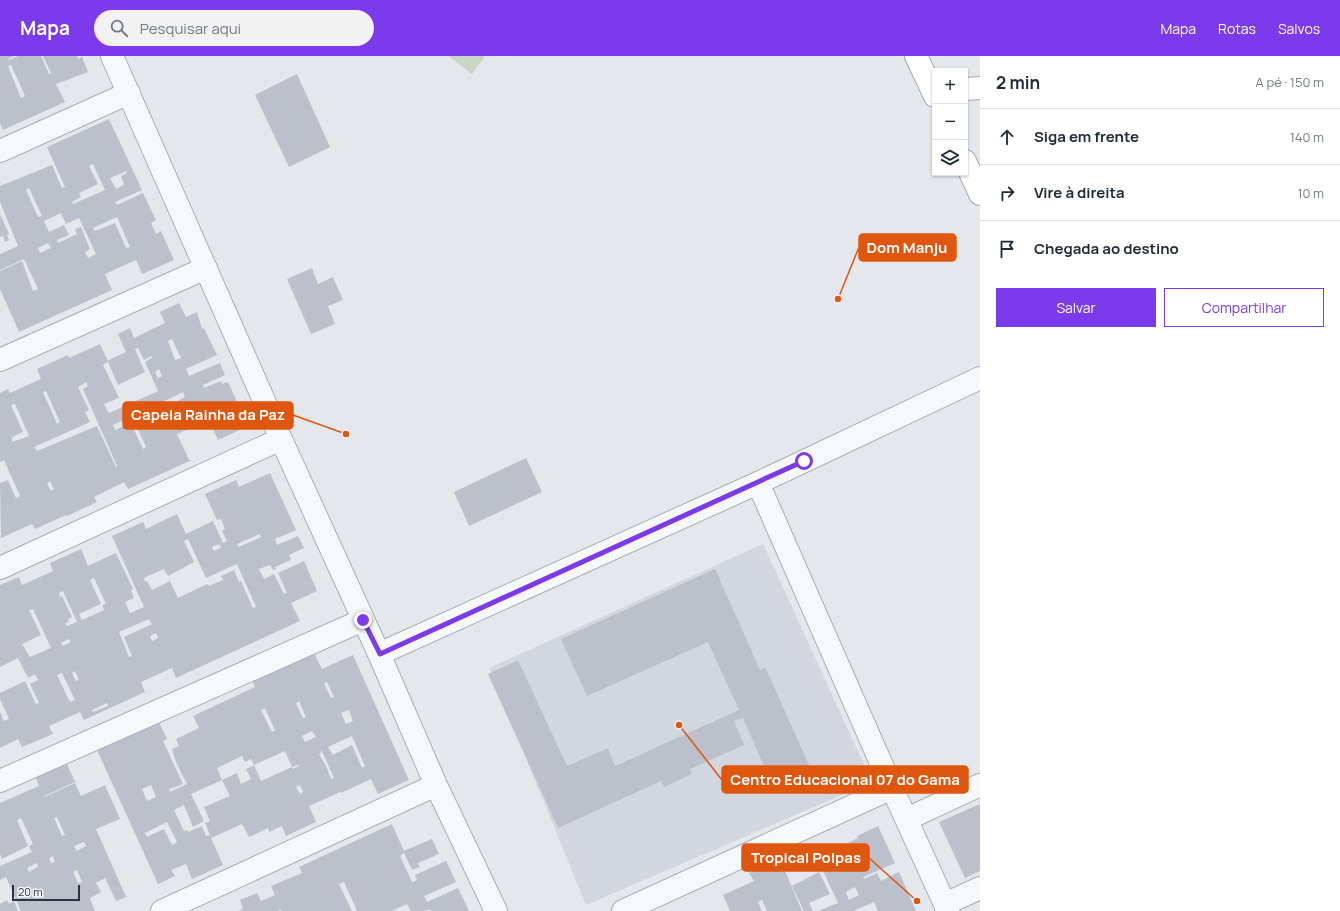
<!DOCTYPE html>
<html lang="pt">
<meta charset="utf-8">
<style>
body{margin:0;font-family:Manrope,sans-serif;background:#f2f2f3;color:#1f2937}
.controls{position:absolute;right:12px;top:12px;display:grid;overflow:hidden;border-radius:0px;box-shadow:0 1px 3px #0004}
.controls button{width:36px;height:36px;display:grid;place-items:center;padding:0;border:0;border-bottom:1px solid #e0e1e3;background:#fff;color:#1f2937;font:20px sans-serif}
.scale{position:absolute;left:12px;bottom:10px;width:68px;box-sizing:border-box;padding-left:4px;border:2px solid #2b3445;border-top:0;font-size:11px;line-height:14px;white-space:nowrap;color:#2b3445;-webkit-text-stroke:3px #f4f6f9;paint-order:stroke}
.stop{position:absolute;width:12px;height:12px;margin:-9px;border:3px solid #7c3aed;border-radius:50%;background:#fff}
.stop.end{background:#7c3aed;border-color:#fff;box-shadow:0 1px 4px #0008}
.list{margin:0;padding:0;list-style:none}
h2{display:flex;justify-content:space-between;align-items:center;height:52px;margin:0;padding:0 16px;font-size:17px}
h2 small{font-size:13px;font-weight:400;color:#747a83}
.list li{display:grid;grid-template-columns:26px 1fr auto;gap:12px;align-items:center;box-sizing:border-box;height:56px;padding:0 16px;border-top:1px solid #e0e1e3}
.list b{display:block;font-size:15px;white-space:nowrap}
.list em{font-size:13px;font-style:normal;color:#747a83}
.actions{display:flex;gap:8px;padding:12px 16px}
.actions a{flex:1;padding:9px 0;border:1px solid #7c3aed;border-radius:0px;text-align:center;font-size:14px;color:#7c3aed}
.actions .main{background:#7c3aed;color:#fff}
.icon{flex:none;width:22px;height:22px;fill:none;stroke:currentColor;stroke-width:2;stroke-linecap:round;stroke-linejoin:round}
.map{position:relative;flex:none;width:980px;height:855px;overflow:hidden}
header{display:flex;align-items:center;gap:24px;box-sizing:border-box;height:56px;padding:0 20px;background:#7c3aed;color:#fff}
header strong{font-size:19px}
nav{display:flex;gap:22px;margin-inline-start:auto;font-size:14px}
.search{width:280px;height:36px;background:#f2f2f3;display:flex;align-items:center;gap:10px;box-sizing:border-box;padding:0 14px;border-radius:22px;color:#747a83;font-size:15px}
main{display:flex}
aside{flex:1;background:#fff}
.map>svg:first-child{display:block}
.built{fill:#d2d6de}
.garden{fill:#c9d6c5}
.building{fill:#bbc0ca;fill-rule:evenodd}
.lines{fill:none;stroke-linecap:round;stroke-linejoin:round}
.minor-casing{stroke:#a9aeb7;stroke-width:24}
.major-casing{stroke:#a3abb8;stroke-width:24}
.minor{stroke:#f7f8fa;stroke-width:22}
.major{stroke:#fff;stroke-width:22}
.route{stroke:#7c3aed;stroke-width:5}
.leader{fill:none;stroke:#df570f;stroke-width:1.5}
.callout-dot{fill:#df570f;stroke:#f4f6f9;stroke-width:1.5}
.callout{fill:#df570f;stroke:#df570f;stroke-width:1.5}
.callout-label{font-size:15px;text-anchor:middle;font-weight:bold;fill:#fff}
</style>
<header>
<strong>Mapa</strong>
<div class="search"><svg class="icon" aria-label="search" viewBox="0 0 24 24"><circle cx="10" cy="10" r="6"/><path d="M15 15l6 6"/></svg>Pesquisar aqui</div>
<nav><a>Mapa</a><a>Rotas</a><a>Salvos</a></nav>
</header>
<main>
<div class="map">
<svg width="980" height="855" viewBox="0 0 980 855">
<rect width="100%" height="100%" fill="#e4e7ec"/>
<path class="built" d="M 763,488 L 872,726 L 586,849 L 489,612 Z"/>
<path class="garden" d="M 448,0 L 485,0 L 472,18 Z"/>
<path class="building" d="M 0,0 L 14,0 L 8,3 L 9,4 L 18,0 L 41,0 L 49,18 L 51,17 L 43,0 L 77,0 L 78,3 L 82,1 L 88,16 L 56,28 L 65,46 L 3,74 L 0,67 ZM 11,9 L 25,40 L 21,42 L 8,10 Z
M 297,18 L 330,91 L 289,111 L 255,39 Z
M 109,63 L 142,134 L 115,146 L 117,149 L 143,137 L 156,164 L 151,167 L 156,178 L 161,175 L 174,204 L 142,218 L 136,204 L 105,218 L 112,234 L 19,276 L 0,233 L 0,215 L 22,205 L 33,235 L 38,233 L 24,203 L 0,214 L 0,198 L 18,190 L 0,146 L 0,130 L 52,109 L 62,132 L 65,131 L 47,91 ZM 93,108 L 105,134 L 73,148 L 72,146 L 81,141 L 79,137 L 98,128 L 89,110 ZM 127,115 L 126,118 L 121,120 L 124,129 L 116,133 L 110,122 ZM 29,132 L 42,160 L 38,161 L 26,134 ZM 61,157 L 66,168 L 79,162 L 96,198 L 88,202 L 85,196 L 90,193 L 81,171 L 75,173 L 77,178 L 58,187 L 57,184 L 69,179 L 64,169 L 49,176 L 44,165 ZM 117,161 L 130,191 L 126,192 L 115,167 L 95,175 L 93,172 ZM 48,187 L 51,192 L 40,197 L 38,192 Z
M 0,158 L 9,178 L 7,179 L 9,184 L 5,186 L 3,180 L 0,181 Z
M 312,212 L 318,228 L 333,221 L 343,244 L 328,250 L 335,268 L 311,278 L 287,223 Z
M 179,247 L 186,261 L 197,256 L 202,273 L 204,272 L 217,299 L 186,313 L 189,320 L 220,307 L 225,319 L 203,329 L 204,332 L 221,325 L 222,328 L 228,326 L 248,370 L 218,384 L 209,364 L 177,378 L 189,404 L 192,404 L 128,433 L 124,426 L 94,441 L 97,446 L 67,460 L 66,459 L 35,473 L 32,468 L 1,482 L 0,427 L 8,424 L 16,442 L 20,440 L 4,404 L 0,406 L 0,337 L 8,333 L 10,337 L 41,323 L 37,313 L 68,299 L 69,302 L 100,288 L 108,305 L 111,303 L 126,296 L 118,278 L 130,272 L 134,282 L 165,267 L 160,256 ZM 172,283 L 181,302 L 175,304 L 168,285 ZM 138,292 L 144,304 L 151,300 L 152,302 L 145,306 L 158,335 L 109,357 L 104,348 L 119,342 L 103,309 L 108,306 L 118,329 L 145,316 L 135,293 ZM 159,313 L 162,320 L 158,322 L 155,316 ZM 86,326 L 88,330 L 83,333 L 117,410 L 116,411 L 97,370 L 37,395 L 34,391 L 90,366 L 85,356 L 89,354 L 78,331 ZM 46,335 L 60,366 L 57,368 L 43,336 ZM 183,336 L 185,341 L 145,362 L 143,358 L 164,348 L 163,346 ZM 15,348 L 29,380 L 12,386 L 12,381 L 23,376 L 11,349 ZM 132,360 L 146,391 L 143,393 L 131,367 L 115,374 L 113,369 ZM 50,425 L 54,433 L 51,435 L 47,427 Z
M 526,402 L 542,436 L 469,470 L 454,436 Z
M 270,417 L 296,474 L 275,483 L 277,489 L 298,480 L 304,492 L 289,499 L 291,504 L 275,511 L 276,513 L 273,514 L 270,509 L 259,513 L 264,523 L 274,518 L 284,538 L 287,537 L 278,517 L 304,505 L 317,535 L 291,547 L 300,565 L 176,622 L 172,612 L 141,626 L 145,636 L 84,664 L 80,656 L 49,670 L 53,678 L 22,691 L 18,683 L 0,692 L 0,656 L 4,665 L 9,663 L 0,643 L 0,637 L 25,625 L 36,648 L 39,647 L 30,628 L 38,624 L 35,618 L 28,622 L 18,602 L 0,611 L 0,529 L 19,521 L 22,529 L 53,515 L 50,507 L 81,493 L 88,510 L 116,497 L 133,533 L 131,534 L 134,542 L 125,546 L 130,557 L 144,551 L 112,480 L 143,466 L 146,473 L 177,458 L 186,478 L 213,465 L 223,487 L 227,485 L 222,475 L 225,473 L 221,463 L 217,464 L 205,438 L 236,424 L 239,431 ZM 260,478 L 261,481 L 239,491 L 237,488 ZM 188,483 L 206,522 L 237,508 L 256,551 L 253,552 L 241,525 L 239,526 L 234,514 L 221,520 L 223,524 L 209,530 L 208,528 L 205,529 L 178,542 L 170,525 L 152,534 L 147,525 L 145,526 L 144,522 L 164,513 L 168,520 L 194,506 L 184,485 ZM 219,488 L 221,492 L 214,495 L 212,491 ZM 94,522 L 106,548 L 102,549 L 104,554 L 82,564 L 79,558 L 101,548 L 90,524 ZM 63,535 L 77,566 L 67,570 L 65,567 L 69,566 L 68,563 L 72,561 L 62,540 L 60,541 L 59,537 ZM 33,553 L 51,592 L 30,601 L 22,588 L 41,579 L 29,554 ZM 149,563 L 152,568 L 124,581 L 132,600 L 129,601 L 119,576 ZM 156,577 L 158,582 L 152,585 L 150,580 ZM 69,583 L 71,586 L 63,590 L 61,587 ZM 75,615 L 79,624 L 76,625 L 72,617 ZM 62,617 L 75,644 L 70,646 L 57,619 ZM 107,647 L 108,650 L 93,656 L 92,654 Z
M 715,513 L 760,614 L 765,611 L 814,720 L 776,737 L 743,662 L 734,665 L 744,689 L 690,713 L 692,718 L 664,731 L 661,725 L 558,772 L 488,618 L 518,604 L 567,710 L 608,692 L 615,710 L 739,654 L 708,586 L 587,640 L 561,583 Z
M 314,597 L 322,613 L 353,599 L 409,724 L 378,738 L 371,723 L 341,737 L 340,736 L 309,750 L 316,766 L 286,780 L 282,770 L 269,776 L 268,772 L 249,781 L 242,768 L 211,782 L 223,809 L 192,823 L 186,808 L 171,814 L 175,820 L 158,828 L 97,694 L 159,666 L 167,683 L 163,685 L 183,728 L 169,733 L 170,736 L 187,728 L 176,706 L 172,693 L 179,690 L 176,683 L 199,672 L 193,660 L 255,631 L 252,624 ZM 327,626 L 334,641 L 331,642 L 324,627 ZM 299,645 L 306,661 L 303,662 L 296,647 ZM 265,652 L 275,674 L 272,676 L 261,654 ZM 349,654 L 353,665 L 346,668 L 341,657 ZM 312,675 L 316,681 L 305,686 L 302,680 ZM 352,680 L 365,710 L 362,712 L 352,689 L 333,699 L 328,691 ZM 321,693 L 334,722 L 331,723 L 326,710 L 319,698 L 321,697 ZM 285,695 L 292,711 L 299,709 L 299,710 L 293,713 L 292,711 L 261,725 L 254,709 ZM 242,700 L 245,706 L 251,703 L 254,709 L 246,713 L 251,723 L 241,728 L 237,717 L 222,724 L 217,712 ZM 222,724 L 230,740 L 204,751 L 210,765 L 205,767 L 210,779 L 206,780 L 202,770 L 188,776 L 187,774 L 184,775 L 174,754 L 184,749 L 193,771 L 204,765 L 191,738 ZM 151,729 L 156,741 L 147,745 L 142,733 ZM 300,729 L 303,736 L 300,738 L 296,731 ZM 167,766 L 177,786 L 172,789 L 164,773 L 147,781 L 145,777 Z
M 67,708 L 75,726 L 44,740 L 44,741 L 75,727 L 81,740 L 105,729 L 120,763 L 96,773 L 126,841 L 116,845 L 105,822 L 96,827 L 101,836 L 90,842 L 95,855 L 21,855 L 6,821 L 0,824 L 0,810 L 32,796 L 29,790 L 33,788 L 21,762 L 17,764 L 28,790 L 2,803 L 0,798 L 0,747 L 39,730 L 36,722 ZM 57,761 L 65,779 L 62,780 L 54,762 ZM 84,786 L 86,790 L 77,795 L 74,790 ZM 53,800 L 55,806 L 51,807 L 49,802 ZM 37,807 L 38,811 L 29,816 L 27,812 ZM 77,814 L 82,826 L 78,827 L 73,816 Z
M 980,748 L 980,815 L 965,822 L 939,766 Z
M 392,768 L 404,795 L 432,783 L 439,798 L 418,807 L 420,811 L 412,814 L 404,797 L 400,800 L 412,826 L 417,824 L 415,819 L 446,805 L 456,826 L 424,840 L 427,846 L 458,832 L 469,855 L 431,855 L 430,853 L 425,855 L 411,855 L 407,848 L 392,855 L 357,855 L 344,826 L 339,828 L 352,855 L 282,855 L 281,853 L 278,855 L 238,855 L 243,853 L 240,844 L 257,837 L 261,845 L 275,839 L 271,830 L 302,817 L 299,811 Z
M 878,770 L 895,807 L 863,821 L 864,823 L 877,817 L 881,825 L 899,816 L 916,855 L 878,855 L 874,846 L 853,855 L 818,855 L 838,847 L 818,804 L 849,790 L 848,787 L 858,782 L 857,780 ZM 855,831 L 859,839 L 849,844 L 846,836 Z
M 780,803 L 802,855 L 767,855 L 762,844 L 758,846 L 762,855 L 730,855 L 723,839 L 754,825 L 749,817 Z
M 819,816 L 830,838 L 809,847 L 813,855 L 804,855 L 792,830 Z
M 7,844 L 9,848 L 14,845 L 18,855 L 0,855 L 0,848 Z"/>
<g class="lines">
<defs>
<path id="minor" d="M 112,0 L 281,383 L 379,598 L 436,729 L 496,855
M 0,95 L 129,37
M 0,304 L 206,212
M 758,427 L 892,732 L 948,855
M 0,512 L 281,383
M 379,598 L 758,427 L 980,322
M 0,725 L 363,564
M 907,763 L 980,729
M 945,848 L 980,832
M 162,855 L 436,729
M 623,855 L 892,732"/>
<path id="major" d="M 916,0 L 935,40
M 965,33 L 980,32
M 965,105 L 980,138"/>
</defs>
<use href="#minor" class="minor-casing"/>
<use href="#major" class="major-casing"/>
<use href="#minor" class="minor"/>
<use href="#major" class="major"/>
</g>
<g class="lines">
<path class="route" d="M 363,564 L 380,598 L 804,405"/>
</g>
<path class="leader" d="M838 243L859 191M346 378L293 359M679 669L722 724M917 845L869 802"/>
<g class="callout-dot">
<circle cx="838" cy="243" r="4"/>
<circle cx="346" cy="378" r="4"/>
<circle cx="679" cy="669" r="4"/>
<circle cx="917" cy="845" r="4"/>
</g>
<g class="callout">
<rect x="859" y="178" width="97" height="27" rx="4"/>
<rect x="123" y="346" width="170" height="27" rx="4"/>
<rect x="722" y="710" width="246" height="27" rx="4"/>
<rect x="742" y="788" width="127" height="27" rx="4"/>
</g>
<g class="callout-label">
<text x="907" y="197">Dom Manju</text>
<text x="208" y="364">Capela Rainha da Paz</text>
<text x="845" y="729">Centro Educacional 07 do Gama</text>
<text x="806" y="807">Tropical Polpas</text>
</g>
</svg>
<div class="controls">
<button>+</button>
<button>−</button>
<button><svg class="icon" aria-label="layers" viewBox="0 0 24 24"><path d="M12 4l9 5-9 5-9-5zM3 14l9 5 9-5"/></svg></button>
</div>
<div class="scale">20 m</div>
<div class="stop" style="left:804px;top:405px"></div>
<div class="stop end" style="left:363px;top:564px"></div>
</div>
<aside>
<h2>2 min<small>A pé · 150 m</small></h2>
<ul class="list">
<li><svg class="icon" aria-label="ahead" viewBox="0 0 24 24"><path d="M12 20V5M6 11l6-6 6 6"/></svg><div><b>Siga em frente</b></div><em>140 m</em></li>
<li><svg class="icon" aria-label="right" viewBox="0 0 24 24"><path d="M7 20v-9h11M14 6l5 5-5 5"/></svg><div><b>Vire à direita</b></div><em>10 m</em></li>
<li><svg class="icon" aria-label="arrive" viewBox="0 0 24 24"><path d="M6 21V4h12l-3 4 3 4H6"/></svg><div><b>Chegada ao destino</b></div></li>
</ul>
<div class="actions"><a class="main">Salvar</a><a>Compartilhar</a></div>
</aside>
</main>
